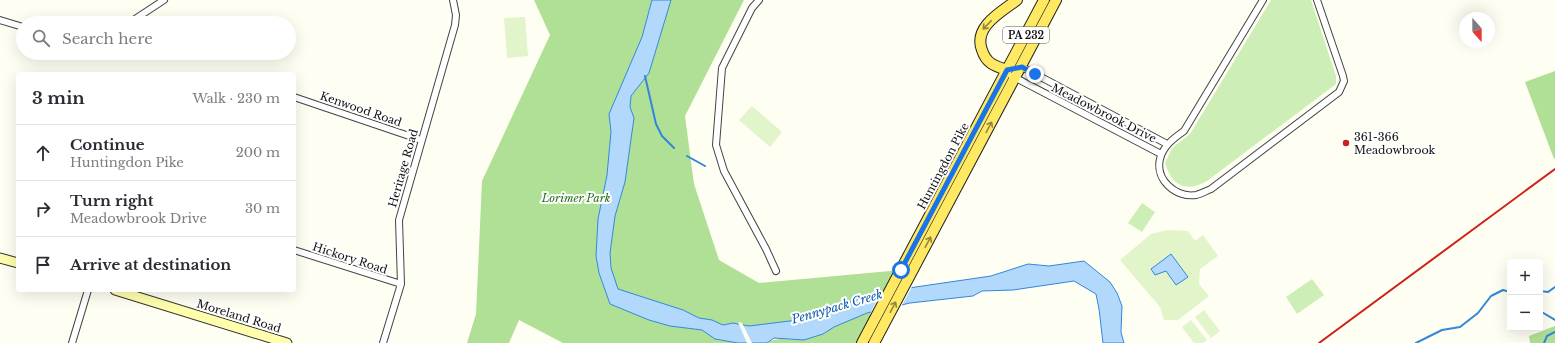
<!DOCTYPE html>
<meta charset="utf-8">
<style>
body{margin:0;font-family:"Libre Baskerville",serif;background:#f2f2f3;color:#2b2b33}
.controls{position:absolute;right:12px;bottom:12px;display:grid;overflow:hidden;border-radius:4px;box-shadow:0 4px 16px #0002}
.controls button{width:36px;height:36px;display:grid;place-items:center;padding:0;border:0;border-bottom:1px solid #e1e1e2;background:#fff;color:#2b2b33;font:20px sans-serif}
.compass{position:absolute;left:1459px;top:12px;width:36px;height:36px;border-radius:50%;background:#fff;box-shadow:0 4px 16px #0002;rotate:159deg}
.stop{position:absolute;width:12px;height:12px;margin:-9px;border:3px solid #1a73e8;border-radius:50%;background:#fff}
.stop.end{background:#1a73e8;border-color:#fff;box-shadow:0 1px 4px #0008}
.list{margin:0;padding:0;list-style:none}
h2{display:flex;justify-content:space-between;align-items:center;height:52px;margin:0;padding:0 16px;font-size:17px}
h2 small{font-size:13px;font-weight:400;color:#7c7c81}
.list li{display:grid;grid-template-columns:26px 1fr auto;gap:12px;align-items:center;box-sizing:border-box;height:56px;padding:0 16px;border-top:1px solid #e1e1e2}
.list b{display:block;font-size:15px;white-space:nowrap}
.list p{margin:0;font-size:13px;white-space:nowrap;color:#7c7c81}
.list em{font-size:13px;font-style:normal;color:#7c7c81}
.icon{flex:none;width:22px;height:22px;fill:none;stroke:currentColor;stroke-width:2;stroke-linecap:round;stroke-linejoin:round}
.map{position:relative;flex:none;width:1555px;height:343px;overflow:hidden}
.search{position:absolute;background:#fff;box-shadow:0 4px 16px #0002;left:16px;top:16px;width:280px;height:44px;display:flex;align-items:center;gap:10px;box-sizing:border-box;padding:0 14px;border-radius:22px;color:#7c7c81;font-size:15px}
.panel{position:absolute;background:#fff;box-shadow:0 4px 16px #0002;left:16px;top:72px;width:280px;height:220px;border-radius:4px}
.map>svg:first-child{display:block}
.green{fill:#ceeeb7}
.forest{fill:#b0e095}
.pitch{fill:#e2f4ca}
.water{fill:#b2d9fb;stroke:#3287d9}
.pier{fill:#fffef2}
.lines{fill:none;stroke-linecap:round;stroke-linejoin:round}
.stream{stroke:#3287d9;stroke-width:2}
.street-casing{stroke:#434343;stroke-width:8}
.secondary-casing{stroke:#323232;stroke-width:11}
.primary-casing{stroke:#212121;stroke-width:12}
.street{stroke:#fff;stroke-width:6}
.secondary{stroke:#fffead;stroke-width:9}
.primary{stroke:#ffe862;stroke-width:10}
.rail{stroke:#cd221a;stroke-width:2}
.oneway{stroke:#93873d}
.route{stroke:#1a73e8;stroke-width:5}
.poi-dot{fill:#cd221a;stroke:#fff;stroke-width:1.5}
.labels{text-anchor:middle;stroke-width:4;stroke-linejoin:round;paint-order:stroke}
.shield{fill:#fff;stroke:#585858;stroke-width:1}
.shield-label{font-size:10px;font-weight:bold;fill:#101010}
.street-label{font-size:11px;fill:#101010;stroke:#fff}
.poi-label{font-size:11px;fill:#101010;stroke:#fff;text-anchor:start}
.park-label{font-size:11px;font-style:italic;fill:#236e19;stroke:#fff}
.water-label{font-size:12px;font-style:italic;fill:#0c58ae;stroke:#fff}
</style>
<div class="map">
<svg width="1555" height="343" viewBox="0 0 1555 343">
<rect width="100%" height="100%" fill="#fffef2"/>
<path class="green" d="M 1271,0 L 1311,0 L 1336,76 L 1336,84 L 1207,181 C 1196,188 1181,190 1172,178 C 1169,174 1167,168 1165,163 L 1172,148 L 1190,134 Z
M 1142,203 L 1155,212 L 1142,232 L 1128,223 Z
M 1312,279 L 1324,295 L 1297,314 L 1286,297 Z"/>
<path class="forest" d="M 534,0 L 652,0 L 642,37 L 609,114 L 611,132 L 607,175 L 598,219 L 596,256 L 599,273 L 610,304 L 649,320 L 670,326 L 702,330 L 715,339 L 738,343 L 563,343 L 519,320 L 509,343 L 467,343 L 476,314 L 482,181 L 550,35 Z
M 671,0 L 744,0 L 685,116 L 694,184 L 719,260 L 759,283 L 901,270 L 889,292 L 852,301 L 806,319 L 749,326 L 733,323 L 723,325 L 712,320 L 699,318 L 683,310 L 618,289 L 611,268 L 610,253 L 615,216 L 625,182 L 632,132 L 634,118 L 630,107 L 631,96 L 649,73 Z
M 1555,71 L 1555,158 L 1554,159 L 1525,82 Z
M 880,310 L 862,343 L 767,343 C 779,335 792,342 806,339 C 817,337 826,331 836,326 C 851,319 865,313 880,310 Z
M 1555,326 L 1555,343 L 1530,343 L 1529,336 Z"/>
<path class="pitch" d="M 525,17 L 528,56 L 507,58 L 504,18 Z
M 752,106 L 782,132 L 770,147 L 739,120 Z
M 1168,230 L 1188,231 L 1195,241 L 1203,235 L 1218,256 L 1200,269 L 1199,284 L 1209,296 L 1178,320 L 1164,320 L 1160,307 L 1120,260 L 1151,234 Z
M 1204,310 L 1220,331 L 1211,338 L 1195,317 Z
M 1191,320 L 1207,340 L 1203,343 L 1194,343 L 1182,327 Z"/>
<path class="water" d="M 652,0 L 671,0 L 649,73 L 631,96 L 630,107 L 634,118 L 632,132 L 625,182 L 615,216 L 610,253 L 611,268 L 618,289 L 683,310 L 699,318 L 712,320 L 723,325 L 733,323 L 749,326 L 806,319 L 852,301 L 895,290 L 991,276 L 1028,264 L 1049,266 L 1084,261 L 1110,282 L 1117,293 L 1122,306 L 1121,332 L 1124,343 L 1103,343 L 1099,309 L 1096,294 L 1074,281 L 1013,290 L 982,291 L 973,296 L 910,303 L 867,313 L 834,327 L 823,334 L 804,340 L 774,338 L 767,343 L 738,343 L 715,339 L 702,330 L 670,326 L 649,320 L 610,304 L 599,273 L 596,256 L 598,219 L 607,175 L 611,132 L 609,114 L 642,37 Z
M 1171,254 L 1188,277 L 1176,285 L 1166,271 L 1155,275 L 1151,269 Z"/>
<path class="pier" d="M 913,285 L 901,307 L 870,314 L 881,292 Z
M 738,322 L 742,323 L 752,343 L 747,343 Z"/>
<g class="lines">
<path class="stream" d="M 645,76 L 656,124 L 662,136 L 674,148
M 687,156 L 705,166
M 1540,291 L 1548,292 L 1555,287
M 1540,311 L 1555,320
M 1416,343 L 1442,330 L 1460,327 L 1478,313 L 1491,296 L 1503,290 L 1510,292
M 1544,343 L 1547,336 L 1555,332"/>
<defs>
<path id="street" d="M 759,0 L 752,8 L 722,68 L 716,145 L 724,171 L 766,249 L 776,271
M 1263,0 L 1184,131 C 1174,138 1163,146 1160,159 C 1155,180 1176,198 1196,195 C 1201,194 1206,191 1211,189 L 1339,92 L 1344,81 L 1343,76 L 1317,0
M 0,20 L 23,27
M 129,23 L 164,0
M 1018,68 L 1022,67 L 1167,144
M 1012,76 L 1161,154
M 294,97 L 421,140
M 294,250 L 401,284
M 72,343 L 88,290
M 383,343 L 401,284 L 399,220 L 455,25 L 456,15 L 453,0"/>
<path id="secondary" d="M 0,258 L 18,263
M 115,290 L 287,343"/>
<path id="primary" d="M 1007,70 C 994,66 986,63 982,50 C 973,27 1001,12 1017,0
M 862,343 L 1044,0
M 874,343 L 1056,0"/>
</defs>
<use href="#street" class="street-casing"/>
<use href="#secondary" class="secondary-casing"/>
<use href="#primary" class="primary-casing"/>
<use href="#street" class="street"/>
<use href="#secondary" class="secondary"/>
<use href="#primary" class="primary"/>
<path class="rail" d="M 1319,343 L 1555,169"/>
</g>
<defs><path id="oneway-shaft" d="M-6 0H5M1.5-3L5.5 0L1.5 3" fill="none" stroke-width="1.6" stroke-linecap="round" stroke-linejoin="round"/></defs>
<g class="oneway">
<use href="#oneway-shaft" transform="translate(987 25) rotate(134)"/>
<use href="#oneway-shaft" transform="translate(989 127) rotate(-62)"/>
<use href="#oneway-shaft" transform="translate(928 242) rotate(-62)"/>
<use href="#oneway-shaft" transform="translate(893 307) rotate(-62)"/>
</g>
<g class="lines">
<path class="route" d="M 901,270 L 1007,70 L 1022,67 L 1035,74"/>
</g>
<circle class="poi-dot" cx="1346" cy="143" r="4"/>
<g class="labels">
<rect class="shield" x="1003" y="27" width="46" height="16" rx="3"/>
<g class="shield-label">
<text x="1026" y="39">PA 232</text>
</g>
<g class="street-label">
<text transform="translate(361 109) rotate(19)" y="4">Kenwood Road</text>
<text transform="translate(1104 113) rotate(27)" y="4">Meadowbrook Drive</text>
<text transform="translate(943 166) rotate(-62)" y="4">Huntingdon Pike</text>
<text transform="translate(403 168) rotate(-74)" y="4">Heritage Road</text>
<text transform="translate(350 258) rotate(18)" y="4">Hickory Road</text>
<text transform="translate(239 316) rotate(17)" y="4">Moreland Road</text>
</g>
<g class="poi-label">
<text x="1354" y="141">361-366<tspan x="1354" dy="13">Meadowbrook</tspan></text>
</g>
<g class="park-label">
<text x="576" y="202">Lorimer Park</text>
</g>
<g class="water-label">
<text transform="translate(837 307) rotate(-16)" y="4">Pennypack Creek</text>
</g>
</g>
</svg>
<div class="controls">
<button>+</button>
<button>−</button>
</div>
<svg class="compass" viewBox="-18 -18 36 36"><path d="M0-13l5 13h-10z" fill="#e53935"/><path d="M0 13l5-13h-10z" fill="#7c7c81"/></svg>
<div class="stop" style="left:901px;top:270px"></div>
<div class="stop end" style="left:1035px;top:74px"></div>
<div class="search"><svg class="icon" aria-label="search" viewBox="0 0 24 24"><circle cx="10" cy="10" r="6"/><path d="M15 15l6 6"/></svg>Search here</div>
<section class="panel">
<h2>3 min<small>Walk · 230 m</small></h2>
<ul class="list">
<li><svg class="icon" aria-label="ahead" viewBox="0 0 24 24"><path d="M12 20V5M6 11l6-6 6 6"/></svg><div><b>Continue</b><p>Huntingdon Pike</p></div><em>200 m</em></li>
<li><svg class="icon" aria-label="right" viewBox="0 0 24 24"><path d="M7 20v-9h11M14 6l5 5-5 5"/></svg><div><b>Turn right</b><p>Meadowbrook Drive</p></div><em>30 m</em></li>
<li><svg class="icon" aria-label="arrive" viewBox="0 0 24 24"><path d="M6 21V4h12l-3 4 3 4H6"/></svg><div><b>Arrive at destination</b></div></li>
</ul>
</section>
</div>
